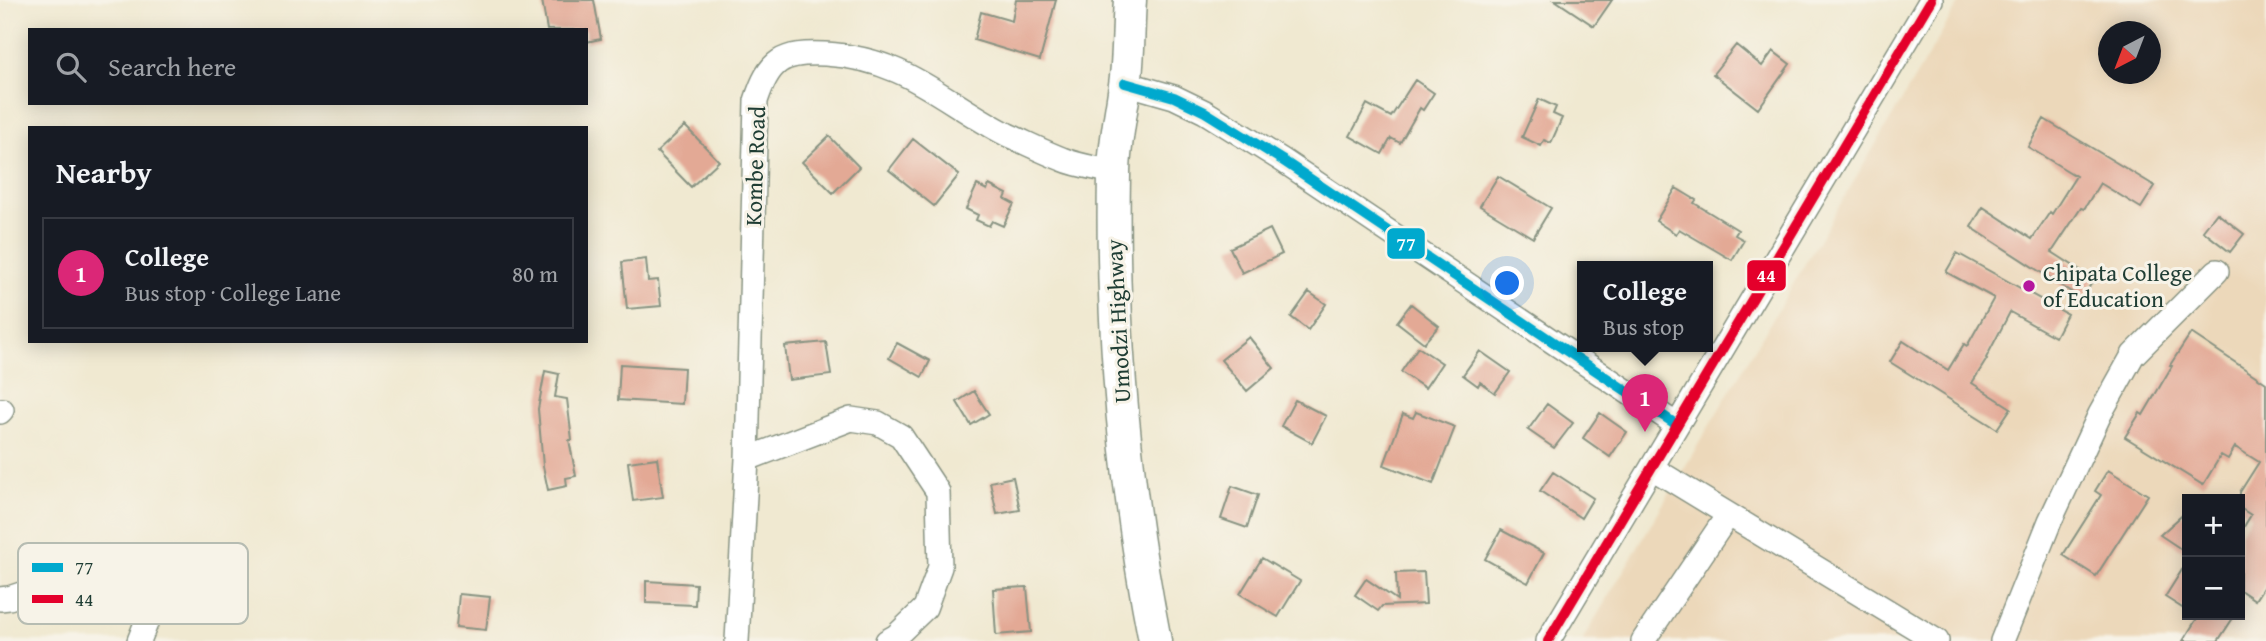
<!DOCTYPE html>
<meta charset="utf-8">
<style>
body{margin:0;font-family:"Gentium Book Plus",serif;background:#242831;color:#f1f3f6}
.controls{position:absolute;right:21px;bottom:21px;display:grid;overflow:hidden;border-radius:0px;box-shadow:0 4px 18px #0003}
.controls button{width:63px;height:63px;display:grid;place-items:center;padding:0;border:0;border-bottom:2px solid #363941;background:#171b24;color:#f1f3f6;font:35px sans-serif}
.compass{position:absolute;left:2098px;top:21px;width:63px;height:63px;border-radius:50%;background:#171b24;box-shadow:0 4px 18px #0003;rotate:222deg}
.you{position:absolute;left:1508px;top:284px;width:24px;height:24px;margin:-18px;border:5px solid #fff;border-radius:50%;background:#1a73e8;box-shadow:0 0 0 10px #1a73e833}
.badge{display:grid;place-items:center;width:46px;height:46px;border-radius:50%;background:#db2777;color:#fff;font-size:23px;font-weight:700}
.pin{position:absolute;translate:-50% -58px;filter:drop-shadow(0 2px 4px #0008)}
.pin::after{content:'';position:absolute;top:37px;width:24px;height:21px;background:inherit;clip-path:polygon(0 0,100% 0,50% 100%)}
.popup{position:absolute;left:1577px;top:261px;width:136px;height:91px;box-sizing:border-box;display:grid;place-content:center;border-radius:0px;background:#171b24;filter:drop-shadow(0 2px 5px #0005);font-size:23px;white-space:nowrap;color:#9ea1a6}
.popup b{font-size:26px;color:#f1f3f6}
.popup::after{content:'';position:absolute;left:50%;top:100%;margin-left:-14px;border:14px solid transparent;border-top-color:#171b24}
.list{margin:0;padding:0;list-style:none}
h2{display:flex;justify-content:space-between;align-items:center;height:91px;margin:0;padding:0 28px;font-size:30px}
h2 small{font-size:23px;font-weight:400;color:#9ea1a6}
.list li{display:grid;grid-template-columns:46px 1fr auto;gap:21px;align-items:center;box-sizing:border-box;height:112px;margin:0 14px 14px;padding:0 14px;border:2px solid #363941;border-radius:0px}
.list b{display:block;font-size:26px;white-space:nowrap}
.list p{margin:0;font-size:23px;white-space:nowrap;color:#9ea1a6}
.list em{font-size:23px;font-style:normal;color:#9ea1a6}
.icon{flex:none;width:38px;height:38px;fill:none;stroke:currentColor;stroke-width:2;stroke-linecap:round;stroke-linejoin:round}
.map{position:relative;flex:none;width:2266px;height:641px;overflow:hidden}
.search{position:absolute;background:#171b24;box-shadow:0 4px 18px #0003;left:28px;top:28px;width:560px;height:77px;display:flex;align-items:center;gap:18px;box-sizing:border-box;padding:0 24px;border-radius:0px;color:#9ea1a6;font-size:26px}
.panel{position:absolute;background:#171b24;box-shadow:0 4px 18px #0003;left:28px;top:126px;width:560px;height:217px;border-radius:0px}
.map>svg:first-child{display:block}
.built{fill:#ecd8ba;fill-rule:evenodd}
.building{fill:#e3a995}
.lines{fill:none;stroke-linecap:round;stroke-linejoin:round}
.minor-casing{stroke:#889382;stroke-width:26}
.highway-casing{stroke:#889382;stroke-width:35}
.minor{stroke:#fff;stroke-width:23}
.highway{stroke:#fff;stroke-width:32}
.bus-1-casing{stroke:#f7f3e8;stroke-width:16}
.bus-2-casing{stroke:#f7f3e8;stroke-width:16}
.bus-1{stroke:#00a9ce;stroke-width:10}
.bus-2{stroke:#e4002b;stroke-width:10}
.poi-dot{fill:#b5179e;stroke:#f7f3e8;stroke-width:2.5}
.labels{text-anchor:middle;stroke-width:6;stroke-linejoin:round;paint-order:stroke}
.street-label{font-size:23px;fill:#1f3d34;stroke:#f7f3e8}
.poi-label{font-size:23px;fill:#1f3d34;stroke:#f7f3e8;text-anchor:start}
.key{fill:#f7f3e8;stroke:#b6bcb2;stroke-width:2}
.key-label{font-size:19px;fill:#1f3d34}
.line-badge{stroke:#f7f3e8;stroke-width:2.5}
.badge-label{font-size:19px;text-anchor:middle;font-weight:bold;fill:#fff}
</style>
<div class="map">
<svg width="2266" height="641" viewBox="0 0 2266 641">
<rect width="100%" height="100%" fill="#f7f3e8"/>
<filter id="ink" filterUnits="userSpaceOnUse"><feTurbulence type="fractalNoise" baseFrequency=".0143" numOctaves="2"/><feDisplacementMap in="SourceGraphic" scale="14" xChannelSelector="R" yChannelSelector="G"/><feConvolveMatrix kernelMatrix="1 2 1 2 8 2 1 2 1" color-interpolation-filters="sRGB"/></filter>
<filter id="wash" filterUnits="userSpaceOnUse"><feTurbulence type="fractalNoise" baseFrequency=".00686" numOctaves="4" result="noise"/><feDisplacementMap in="SourceGraphic" scale="28" xChannelSelector="R" yChannelSelector="G"/><feGaussianBlur stdDeviation="1.57" result="paint"/><feColorMatrix in="noise" values="0 0 0 0 0 0 0 0 0 0 0 0 0 0 0 0 0 1.4 0 .05"/><feComposite in="paint" operator="in"/></filter>
<g filter="url(#wash)">
<rect width="100%" height="100%" fill="#f0e9d1"/>
<path class="built" d="M 1961,0 L 2266,0 L 2266,641 L 1582,641 ZM 2108,32 L 2150,32 L 2150,74 L 2108,74 ZM 2187,499 L 2240,499 L 2240,615 L 2187,615 Z"/>
<g id="blocks">
<path class="building" d="M 542,0 L 594,0 L 601,39 L 586,42 L 586,30 L 547,30 Z
M 1016,0 L 1056,0 L 1040,60 L 974,40 L 981,12 L 1012,21 Z
M 1555,0 L 1612,0 L 1594,26 Z
M 1736,45 L 1762,66 L 1773,51 L 1790,64 L 1758,109 L 1713,74 Z
M 1415,80 L 1434,93 L 1423,110 L 1420,108 L 1400,143 L 1391,138 L 1382,154 L 1350,136 L 1367,104 L 1391,117 Z
M 1539,99 L 1556,107 L 1553,114 L 1562,118 L 1551,143 L 1544,140 L 1541,146 L 1522,137 Z
M 2044,119 L 2155,186 L 2141,208 L 2100,183 L 2084,209 L 2081,208 L 2052,252 L 2094,279 L 2082,299 L 1971,227 L 1983,207 L 2032,239 L 2050,212 L 2052,214 L 2076,176 L 2028,147 Z
M 685,126 L 719,161 L 691,187 L 657,152 Z
M 829,136 L 859,167 L 833,193 L 802,162 Z
M 913,139 L 959,175 L 934,206 L 889,170 Z
M 1498,176 L 1551,208 L 1533,238 L 1480,206 Z
M 977,185 L 987,190 L 989,185 L 1007,194 L 1005,199 L 1014,204 L 1003,226 L 992,221 L 989,226 L 976,220 L 978,215 L 966,209 Z
M 1676,188 L 1696,200 L 1694,203 L 1738,230 L 1735,235 L 1744,240 L 1732,260 L 1679,229 L 1676,234 L 1656,221 Z
M 2217,213 L 2244,234 L 2230,252 L 2203,231 Z
M 1270,229 L 1282,254 L 1242,273 L 1230,248 Z
M 1957,253 L 2067,314 L 2055,337 L 2010,312 L 1986,358 L 1987,359 L 1972,383 L 2011,408 L 1997,429 L 1890,362 L 1903,341 L 1948,370 L 1964,344 L 1967,346 L 1994,298 L 1946,272 Z
M 646,259 L 648,281 L 658,280 L 661,306 L 627,309 L 622,262 Z
M 1309,292 L 1326,304 L 1308,330 L 1291,317 Z
M 1411,304 L 1439,326 L 1424,343 L 1397,322 Z
M 2191,333 L 2266,383 L 2266,583 L 2255,600 L 2240,590 L 2240,533 L 2251,515 L 2240,508 L 2240,492 L 2259,462 L 2235,447 L 2228,459 L 2221,455 L 2203,485 L 2125,437 L 2140,413 L 2143,415 L 2172,366 L 2170,365 Z
M 1249,337 L 1274,368 L 1247,391 L 1221,360 Z
M 826,342 L 831,375 L 789,380 L 785,346 Z
M 897,343 L 930,361 L 922,377 L 889,358 Z
M 1418,347 L 1442,363 L 1425,388 L 1401,372 Z
M 1480,351 L 1510,372 L 1495,393 L 1480,382 L 1478,386 L 1463,375 Z
M 620,364 L 684,368 L 682,404 L 618,400 Z
M 545,371 L 559,374 L 555,397 L 567,399 L 572,440 L 569,440 L 576,476 L 566,478 L 567,486 L 548,490 L 543,466 L 538,409 Z
M 974,391 L 989,414 L 971,425 L 957,402 Z
M 1295,400 L 1326,416 L 1312,443 L 1281,426 Z
M 1547,404 L 1573,423 L 1554,448 L 1528,430 Z
M 1416,412 L 1455,427 L 1433,484 L 1384,465 L 1403,414 L 1413,418 Z
M 1600,413 L 1627,432 L 1610,457 L 1583,438 Z
M 657,458 L 663,497 L 633,501 L 628,462 Z
M 2108,470 L 2148,495 L 2096,576 L 2063,555 L 2101,495 L 2095,491 Z
M 1553,472 L 1593,498 L 1581,518 L 1540,491 Z
M 1013,477 L 1020,510 L 997,514 L 990,482 Z
M 1232,486 L 1258,495 L 1247,528 L 1221,519 Z
M 2187,511 L 2187,553 L 2160,535 Z
M 1501,530 L 1544,553 L 1528,583 L 1485,559 Z
M 1262,558 L 1300,581 L 1278,617 L 1240,594 Z
M 2187,562 L 2187,611 L 2165,597 Z
M 1424,572 L 1426,604 L 1382,606 L 1378,611 L 1355,595 L 1366,579 L 1397,600 L 1396,573 Z
M 646,581 L 696,584 L 695,605 L 646,603 Z
M 1027,587 L 1031,632 L 996,635 L 993,589 Z
M 459,594 L 490,597 L 486,630 L 456,627 Z
M 2199,615 L 2235,615 L 2218,641 L 2183,641 Z"/>
</g>
</g>
<g filter="url(#ink)">
<use href="#blocks" fill-opacity="0" stroke="#889382" stroke-width="2"/>
<g class="lines">
<defs>
<path id="minor" d="M 1125,83 L 1174,97 L 1205,112 L 1282,160 L 1677,425
M 0,412 L 2,410
M 747,459 L 851,419 L 878,423 L 901,436 L 938,492 L 940,567 L 925,608 L 896,636 L 887,641
M 1652,468 L 1937,641
M 0,599 L 9,598 L 91,571 L 124,570 L 147,584 L 150,613 L 139,641
M 737,641 L 747,459 L 756,101 C 769,60 782,52 825,54 C 908,59 941,101 1008,135 C 1026,143 1044,152 1062,159 C 1078,166 1097,168 1114,172
M 1548,641 L 1931,0
M 1643,641 L 1728,515
M 2002,641 L 2050,521 L 2100,414 L 2133,355 L 2217,271"/>
<path id="highway" d="M 1130,0 C 1128,28 1129,57 1125,85 C 1121,115 1114,145 1114,175 C 1111,331 1125,488 1155,641"/>
</defs>
<use href="#minor" class="minor-casing"/>
<use href="#highway" class="highway-casing"/>
<use href="#minor" class="minor"/>
<use href="#highway" class="highway"/>
<defs>
<path id="bus-1" d="M 1125,83 L 1174,97 L 1205,112 L 1282,160 L 1677,425"/>
<path id="bus-2" d="M 1548,641 L 1931,0"/>
</defs>
<use href="#bus-1" class="bus-1-casing"/>
<use href="#bus-2" class="bus-2-casing"/>
<use href="#bus-1" class="bus-1"/>
<use href="#bus-2" class="bus-2"/>
</g>
</g>
<circle class="poi-dot" cx="2029" cy="286" r="7"/>
<g class="labels">
<g class="street-label">
<text transform="translate(755 166) rotate(-88)" y="8">Kombe Road</text>
<text transform="translate(1118 321) rotate(-93)" y="8">Umodzi Highway</text>
</g>
<g class="poi-label">
<text x="2043" y="281">Chipata College<tspan x="2043" dy="26">of Education</tspan></text>
</g>
</g>
<rect x="18" y="543" width="230" height="81" rx="10" class="key"/>
<rect x="32" y="563" width="31" height="9" fill="#00a9ce"/>
<rect x="32" y="595" width="31" height="8" fill="#e4002b"/>
<g class="key-label">
<text x="75" y="574">77</text>
<text x="75" y="606">44</text>
</g>
<g class="line-badge">
<rect x="1386" y="227" width="40" height="33" rx="7" fill="#00a9ce"/>
<rect x="1746" y="259" width="41" height="33" rx="7" fill="#e4002b"/>
</g>
<g class="badge-label">
<text x="1406" y="250">77</text>
<text x="1766" y="282">44</text>
</g>
</svg>
<div class="controls">
<button>+</button>
<button>−</button>
</div>
<svg class="compass" viewBox="-18 -18 36 36"><path d="M0-13l5 13h-10z" fill="#e53935"/><path d="M0 13l5-13h-10z" fill="#9ea1a6"/></svg>
<div class="you"></div>
<div class="pin badge" style="left:1645px;top:432px">1</div>
<div class="popup"><b>College</b>Bus stop</div>
<div class="search"><svg class="icon" aria-label="search" viewBox="0 0 24 24"><circle cx="10" cy="10" r="6"/><path d="M15 15l6 6"/></svg>Search here</div>
<section class="panel">
<h2>Nearby<small></small></h2>
<ul class="list">
<li><span class="badge">1</span><div><b>College</b><p>Bus stop · College Lane</p></div><em>80 m</em></li>
</ul>
</section>
</div>
